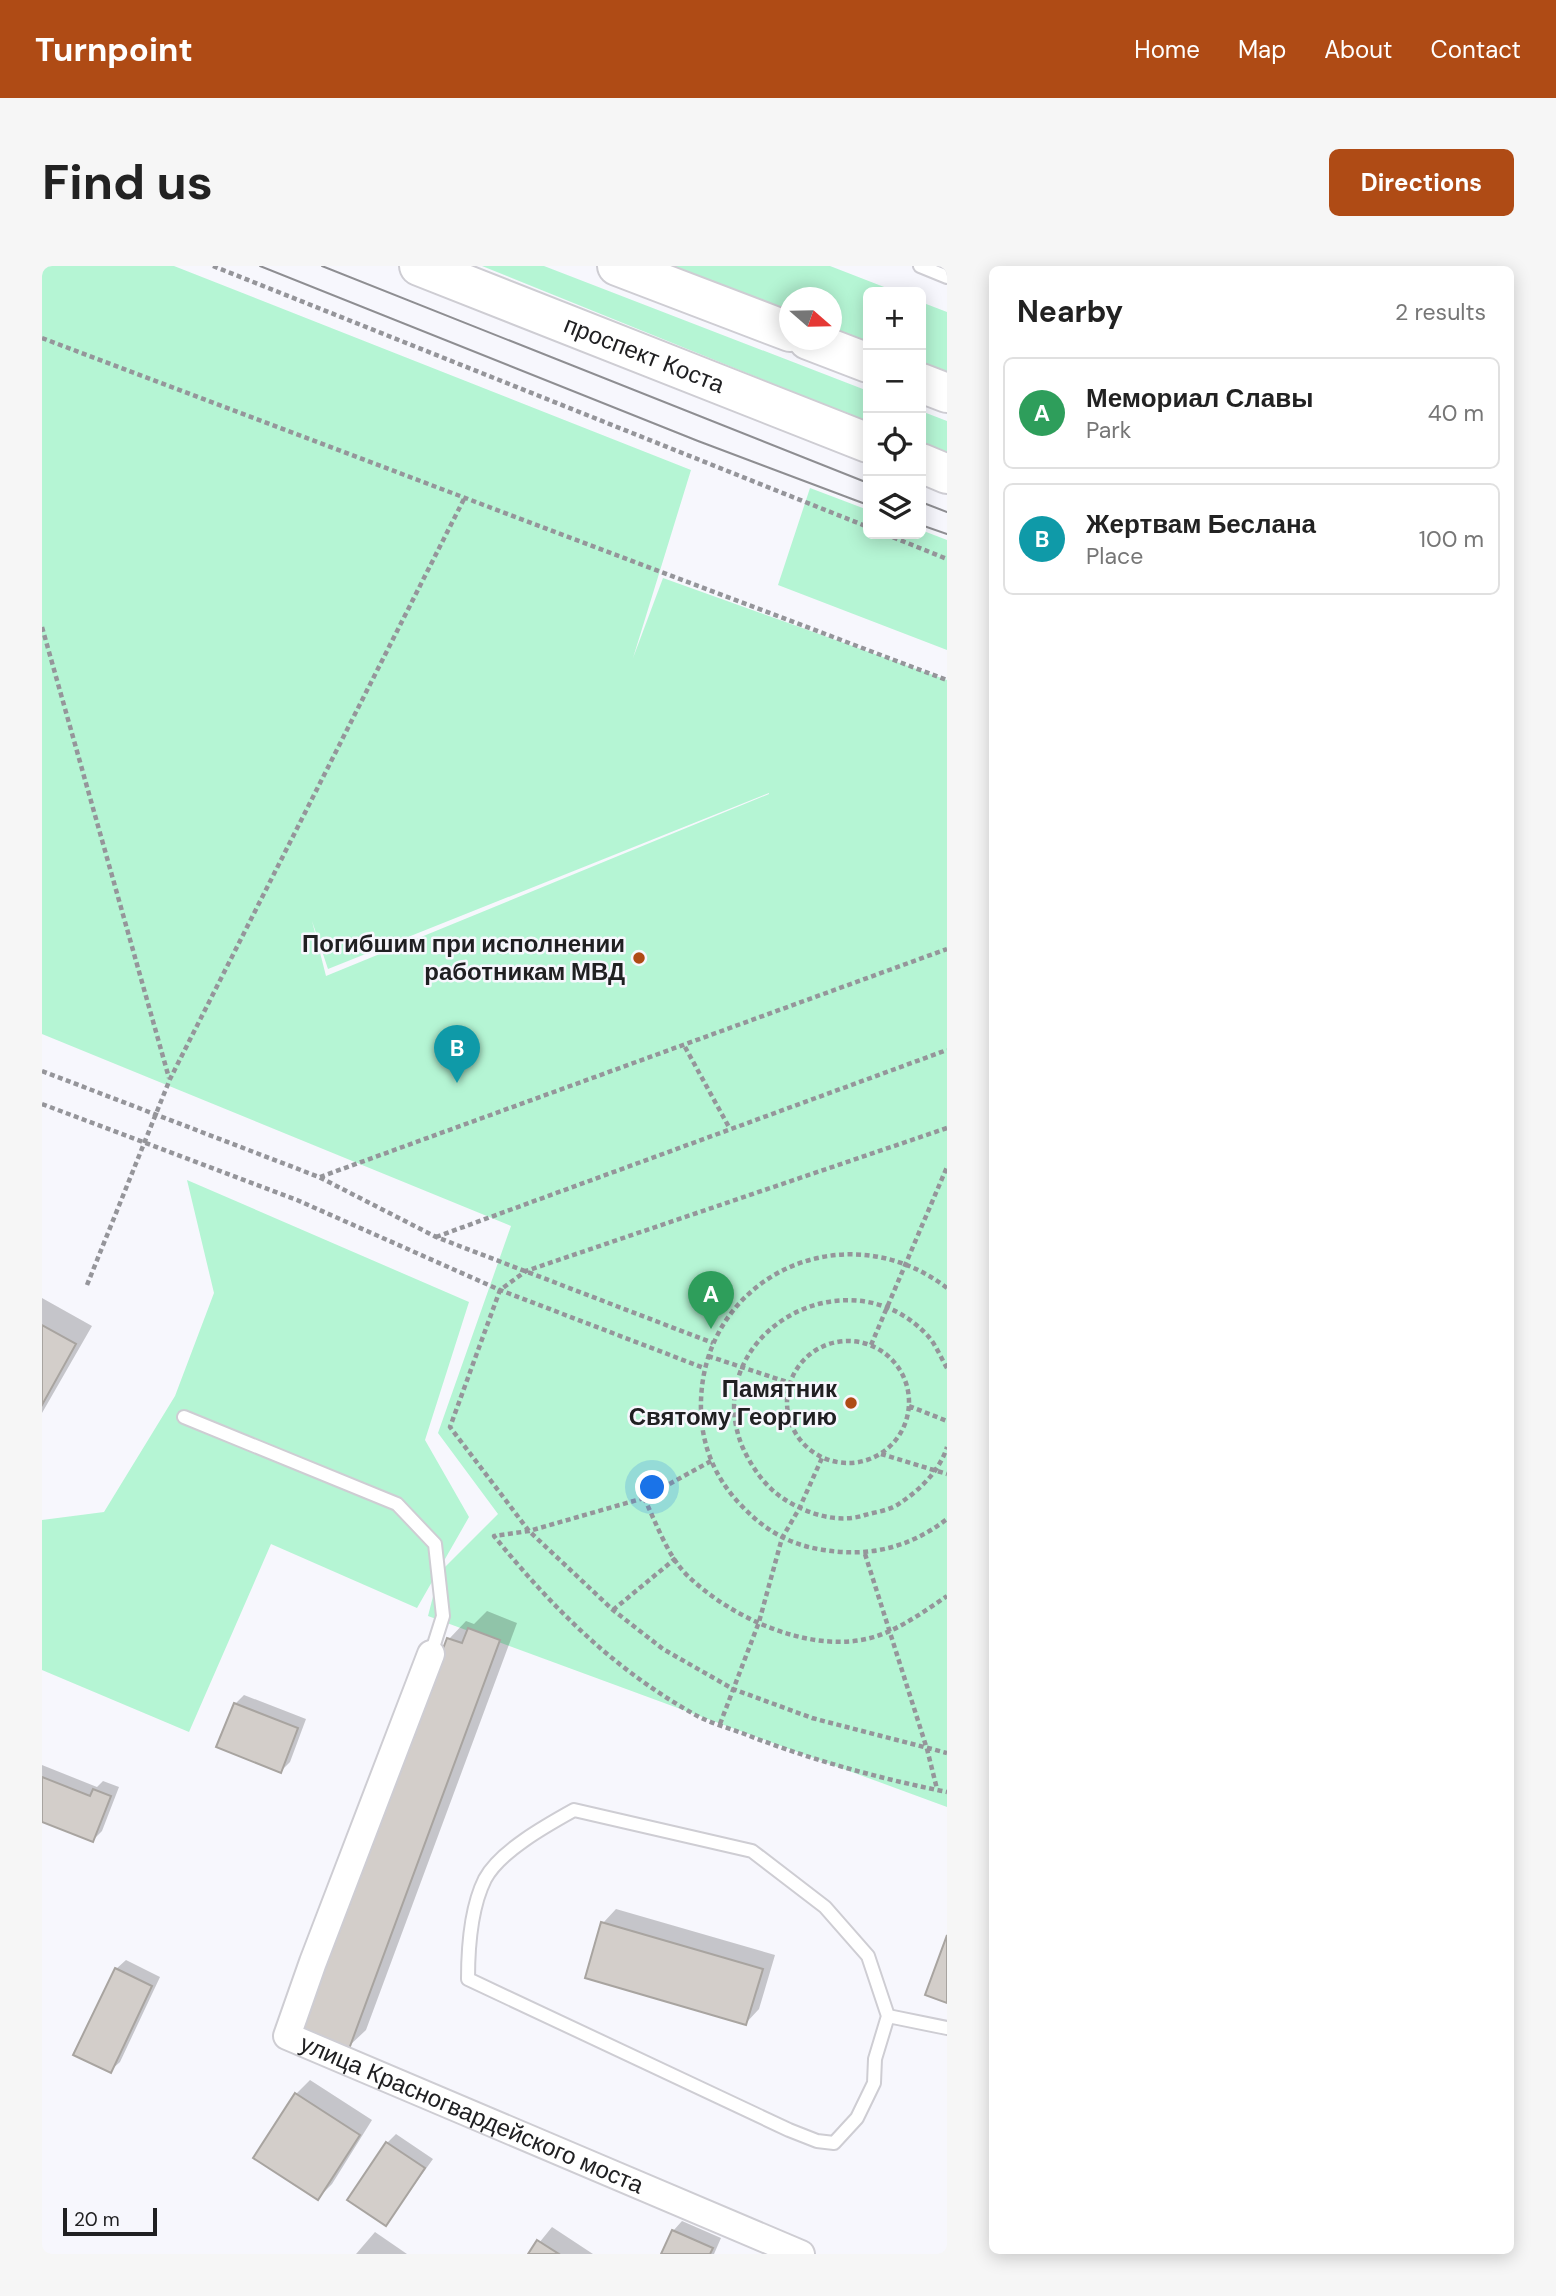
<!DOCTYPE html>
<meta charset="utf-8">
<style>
body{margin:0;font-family:"DM Sans",sans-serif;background:#f6f6f6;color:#222}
.controls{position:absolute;right:21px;top:21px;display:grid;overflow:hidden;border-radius:10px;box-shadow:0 4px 18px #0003}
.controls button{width:63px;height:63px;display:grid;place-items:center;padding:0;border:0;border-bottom:2px solid #e0e0e0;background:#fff;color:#222;font:35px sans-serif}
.compass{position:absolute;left:737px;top:21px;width:63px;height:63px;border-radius:50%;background:#fff;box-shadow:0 4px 18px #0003;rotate:110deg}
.scale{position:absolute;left:21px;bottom:18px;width:94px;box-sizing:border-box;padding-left:7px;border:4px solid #202022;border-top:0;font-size:19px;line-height:24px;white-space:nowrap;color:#202022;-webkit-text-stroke:5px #f7f7fd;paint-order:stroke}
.you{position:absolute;left:611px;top:1222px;width:24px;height:24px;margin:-18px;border:5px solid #fff;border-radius:50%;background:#1a73e8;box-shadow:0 0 0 10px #1a73e833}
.badge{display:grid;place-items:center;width:46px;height:46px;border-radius:50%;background:#af4b15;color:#fff;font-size:23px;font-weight:700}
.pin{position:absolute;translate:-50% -58px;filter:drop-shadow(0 2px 4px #0008)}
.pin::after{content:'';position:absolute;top:37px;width:24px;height:21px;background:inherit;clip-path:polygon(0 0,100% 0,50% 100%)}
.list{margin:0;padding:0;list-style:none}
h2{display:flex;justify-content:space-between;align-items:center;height:91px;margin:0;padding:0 28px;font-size:30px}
h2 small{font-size:23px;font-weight:400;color:#767676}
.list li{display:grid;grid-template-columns:46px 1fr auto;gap:21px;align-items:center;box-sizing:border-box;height:112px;margin:0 14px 14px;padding:0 14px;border:2px solid #e0e0e0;border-radius:10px}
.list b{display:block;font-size:26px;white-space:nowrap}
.list p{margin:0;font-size:23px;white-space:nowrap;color:#767676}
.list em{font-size:23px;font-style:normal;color:#767676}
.icon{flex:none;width:38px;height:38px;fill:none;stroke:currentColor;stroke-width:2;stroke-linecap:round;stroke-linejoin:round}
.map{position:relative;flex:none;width:905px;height:1988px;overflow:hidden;border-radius:10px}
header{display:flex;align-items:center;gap:42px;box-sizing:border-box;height:98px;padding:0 35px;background:#af4b15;color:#fff}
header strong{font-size:33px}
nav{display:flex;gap:38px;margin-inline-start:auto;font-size:24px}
.intro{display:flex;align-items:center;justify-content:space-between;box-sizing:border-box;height:168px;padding:0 42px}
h1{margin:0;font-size:49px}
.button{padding:18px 32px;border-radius:10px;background:#af4b15;color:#fff;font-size:24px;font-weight:700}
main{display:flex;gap:42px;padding:0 42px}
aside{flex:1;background:#fff;border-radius:10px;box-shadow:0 4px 18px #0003}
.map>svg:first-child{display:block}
.green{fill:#b5f5d4;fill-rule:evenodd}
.shadow{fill:#0003}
.building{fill:#d3ceca;stroke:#a8a4a0;stroke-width:2}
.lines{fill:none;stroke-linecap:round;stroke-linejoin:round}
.service-casing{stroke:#cecdd3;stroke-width:16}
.minor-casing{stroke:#cecdd3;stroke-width:30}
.primary-casing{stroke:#cecdd3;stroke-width:42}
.path{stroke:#95959a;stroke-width:4.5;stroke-dasharray:5 3.5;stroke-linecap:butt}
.service{stroke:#fff;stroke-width:12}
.minor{stroke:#fff;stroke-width:26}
.primary{stroke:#fff;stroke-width:38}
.tram{stroke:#8e8e92;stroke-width:2}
.poi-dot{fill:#af4b15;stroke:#f7f7fd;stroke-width:2.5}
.labels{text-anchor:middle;stroke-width:5;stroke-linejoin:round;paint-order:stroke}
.street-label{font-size:24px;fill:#202022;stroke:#f7f7fd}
.poi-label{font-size:24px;font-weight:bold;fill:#202022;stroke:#f7f7fd;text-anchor:end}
</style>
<header>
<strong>Turnpoint</strong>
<nav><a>Home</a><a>Map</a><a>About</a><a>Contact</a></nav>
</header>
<div class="intro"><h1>Find us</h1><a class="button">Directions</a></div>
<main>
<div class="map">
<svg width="905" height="1988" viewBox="0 0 905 1988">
<rect width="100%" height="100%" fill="#f7f7fd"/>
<path class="green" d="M 0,0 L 132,0 L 649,204 L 591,392 L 621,312 L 905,414 L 905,1541 L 386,1350 L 397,1307 L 456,1248 L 396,1167 L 469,960 L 0,768 ZM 727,527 L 727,528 L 284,710 L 270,655 L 286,703 Z
M 440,0 L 502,0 L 826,125 L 826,156 Z
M 617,0 L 788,0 L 855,26 L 826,26 L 826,80 L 790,66 L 790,32 L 748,32 L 747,50 Z
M 879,36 L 905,46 L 905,110 L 879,100 Z
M 879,145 L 905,155 L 905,188 L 879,178 Z
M 768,222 L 826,244 L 826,268 L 879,268 L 879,264 L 905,274 L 905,384 L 736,319 Z
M 145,914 L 427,1036 L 383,1174 L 427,1251 L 375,1342 L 229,1278 L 147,1466 L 0,1404 L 0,1254 L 62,1246 L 133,1130 L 172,1027 Z"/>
<path class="shadow" d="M 0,1032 L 50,1060 L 0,1147 Z
M 445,1345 L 475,1357 L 324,1764 L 306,1781 L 261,1764 L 407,1373 L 424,1355 L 432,1358 Z
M 202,1429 L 264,1453 L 248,1496 L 239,1505 L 193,1438 Z
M 0,1499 L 55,1521 L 61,1515 L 77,1521 L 60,1565 L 51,1574 L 0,1554 Z
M 574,1643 L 733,1689 L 717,1743 L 704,1757 L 561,1657 Z
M 84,1694 L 118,1711 L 78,1796 L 68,1805 L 74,1703 Z
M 268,1814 L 330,1854 L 290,1918 L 276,1932 L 213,1892 L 254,1828 Z
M 354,1868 L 391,1893 L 344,1958 L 345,1877 Z
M 640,1955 L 679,1972 L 672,1988 L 621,1988 L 631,1965 Z
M 510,1961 L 551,1988 L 488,1988 Z
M 333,1966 L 365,1988 L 314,1988 Z"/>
<path class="building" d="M 0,1059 L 34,1078 L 0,1139 Z
M 426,1362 L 458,1374 L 307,1783 L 259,1765 L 405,1372 L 420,1377 Z
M 192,1437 L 256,1462 L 239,1507 L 174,1481 Z
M 0,1511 L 48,1530 L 51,1523 L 69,1530 L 51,1576 L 0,1556 Z
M 559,1656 L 721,1703 L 704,1759 L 543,1712 Z
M 905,1669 L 905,1737 L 883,1729 Z
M 73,1702 L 110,1720 L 69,1807 L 31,1789 Z
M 253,1827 L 318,1869 L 276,1934 L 211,1892 Z
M 344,1876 L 383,1902 L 344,1960 L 305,1934 Z
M 630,1964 L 671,1982 L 668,1988 L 619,1988 Z
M 495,1974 L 517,1988 L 486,1988 Z"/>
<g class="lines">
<defs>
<path id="service" d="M 878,0 L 905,11
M 142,1151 L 355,1238 L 393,1278 L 401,1350 L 389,1388
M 532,1544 L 710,1585 L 783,1641 L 826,1690 L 846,1750 L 833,1793 L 832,1817 L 815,1852 L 792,1877 L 775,1875 L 747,1864 L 426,1713 C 426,1682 429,1641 443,1613 C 458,1585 505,1559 532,1544 Z
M 846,1750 L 905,1762"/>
<g id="minor">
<path id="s1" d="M 389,1388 L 271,1696 L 245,1770 L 759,1988"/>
</g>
<g id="primary">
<path id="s2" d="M 377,0 L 826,177"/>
<path d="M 575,0 L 748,66"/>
<path d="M 766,74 L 826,97"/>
<path d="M 879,117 L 905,127"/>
<path d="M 879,197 L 905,208"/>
</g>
</defs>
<use href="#service" class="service-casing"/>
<use href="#minor" class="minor-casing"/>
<use href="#primary" class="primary-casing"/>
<path class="path" d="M 171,0 L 826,261
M 0,72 L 905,414
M 843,268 L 905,293
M 0,361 L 127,812
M 643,781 L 688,863
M 0,805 L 277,911 L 394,971 L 671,1077
M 0,838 L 255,934 L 458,1024 L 662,1102
M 905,862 L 484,1005 L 458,1024 L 408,1161 L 487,1265 L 571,1344 L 621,1383 L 691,1423 L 770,1452 L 905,1487
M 278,911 L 905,683
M 394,971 L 905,784
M 45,1019 L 128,813 L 422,233
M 905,1022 C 801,942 655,1013 659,1145 C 660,1180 673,1211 696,1236 C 719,1261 743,1277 776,1283 C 824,1292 866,1283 905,1253
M745 1136a61 61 0 1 1 122 0a61 61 0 1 1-122 0Z
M 829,1079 L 905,901
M 666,1090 L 748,1117
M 905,1102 C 899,1092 894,1079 886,1070 C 806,983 656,1068 700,1180 C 709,1200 723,1221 742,1233 C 765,1248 796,1258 823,1249 C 834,1246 849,1244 858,1237 C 878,1224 898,1204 905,1181
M 867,1140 L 905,1155
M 839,1188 L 905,1208
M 669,1195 L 602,1232 L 487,1265 L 452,1270 C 510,1341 569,1401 650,1447 C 665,1456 683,1461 700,1467 C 766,1493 835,1512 905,1526
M 602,1232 C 614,1256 626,1292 647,1311 C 689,1351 761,1384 819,1374 C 850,1369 880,1347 905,1330
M 823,1288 L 885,1483 L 895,1523
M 571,1344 L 634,1292
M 678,1458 L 717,1356 L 740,1272 L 757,1243 L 780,1192"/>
<use href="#service" class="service"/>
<use href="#minor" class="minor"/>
<use href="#primary" class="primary"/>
<path class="tram" d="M 218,0 L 656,175 L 826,239
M 280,0 L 826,217
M 879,236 L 905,246
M 879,259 L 905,268"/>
</g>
<g class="poi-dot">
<circle cx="597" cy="692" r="7"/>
<circle cx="809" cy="1137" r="7"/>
</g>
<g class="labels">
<g class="street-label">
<text dy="8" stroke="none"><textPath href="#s2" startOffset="242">проспект Коста</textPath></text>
<text dy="8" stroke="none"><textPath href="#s1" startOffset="609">улица Красногвардейского моста</textPath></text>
</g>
<g class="poi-label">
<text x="583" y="686">Погибшим при исполнении<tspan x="583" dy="28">работникам МВД</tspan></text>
<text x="795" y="1131">Памятник<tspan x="795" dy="28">Святому Георгию</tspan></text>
</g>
</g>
</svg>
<div class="controls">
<button>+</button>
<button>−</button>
<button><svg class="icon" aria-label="locate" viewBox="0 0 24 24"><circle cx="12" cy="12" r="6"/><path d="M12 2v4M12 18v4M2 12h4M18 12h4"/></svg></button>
<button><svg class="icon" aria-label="layers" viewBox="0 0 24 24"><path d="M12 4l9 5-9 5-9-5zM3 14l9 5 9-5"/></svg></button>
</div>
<svg class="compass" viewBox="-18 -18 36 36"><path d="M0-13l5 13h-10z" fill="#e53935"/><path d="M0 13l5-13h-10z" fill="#767676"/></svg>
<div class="scale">20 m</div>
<div class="you"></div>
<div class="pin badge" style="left:669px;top:1063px;background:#2e9e5b">A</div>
<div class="pin badge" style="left:415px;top:817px;background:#0f9aa8">B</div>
</div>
<aside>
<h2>Nearby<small>2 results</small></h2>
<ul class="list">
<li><span class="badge" style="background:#2e9e5b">A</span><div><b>Мемориал Славы</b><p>Park</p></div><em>40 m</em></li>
<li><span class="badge" style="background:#0f9aa8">B</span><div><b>Жертвам Беслана</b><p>Place</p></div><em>100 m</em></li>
</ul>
</aside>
</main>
